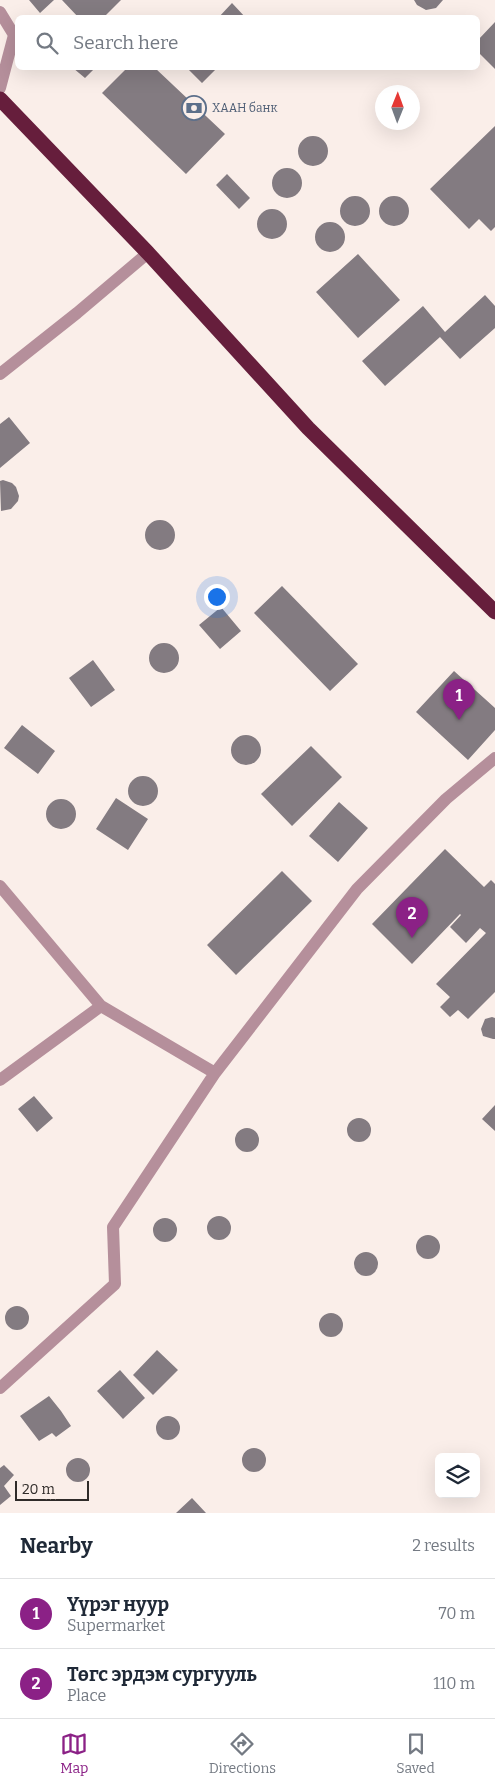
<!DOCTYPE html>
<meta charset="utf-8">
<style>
body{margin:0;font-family:Bitter,serif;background:#f2f2f3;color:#1f2937}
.controls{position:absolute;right:15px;bottom:15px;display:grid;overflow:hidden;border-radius:8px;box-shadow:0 5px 20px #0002}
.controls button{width:45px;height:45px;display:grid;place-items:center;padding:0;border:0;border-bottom:1px solid #e0e1e3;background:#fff;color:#1f2937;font:25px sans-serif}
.compass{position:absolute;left:375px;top:85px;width:45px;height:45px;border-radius:50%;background:#fff;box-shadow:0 5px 20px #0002;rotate:1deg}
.scale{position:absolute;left:15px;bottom:12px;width:74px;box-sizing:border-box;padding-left:5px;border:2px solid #2f2b29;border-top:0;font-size:14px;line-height:18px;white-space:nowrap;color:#2f2b29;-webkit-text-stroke:4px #faeee9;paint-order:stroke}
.you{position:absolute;left:216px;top:596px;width:18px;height:18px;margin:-12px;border:4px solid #fff;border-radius:50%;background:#1a73e8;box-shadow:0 0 0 8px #1a73e833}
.badge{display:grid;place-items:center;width:32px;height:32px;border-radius:50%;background:#8b2186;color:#fff;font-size:16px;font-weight:700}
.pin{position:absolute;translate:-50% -41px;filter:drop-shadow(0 1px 2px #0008)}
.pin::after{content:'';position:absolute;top:26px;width:18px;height:15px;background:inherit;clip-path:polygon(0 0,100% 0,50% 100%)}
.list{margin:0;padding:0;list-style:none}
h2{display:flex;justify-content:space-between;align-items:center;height:65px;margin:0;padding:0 20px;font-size:21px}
h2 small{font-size:16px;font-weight:400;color:#747a83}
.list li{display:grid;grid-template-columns:32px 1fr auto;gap:15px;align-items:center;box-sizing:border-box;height:70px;padding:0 20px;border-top:1px solid #e0e1e3}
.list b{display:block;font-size:19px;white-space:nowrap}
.list p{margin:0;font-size:16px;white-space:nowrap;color:#747a83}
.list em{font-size:16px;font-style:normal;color:#747a83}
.icon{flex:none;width:28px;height:28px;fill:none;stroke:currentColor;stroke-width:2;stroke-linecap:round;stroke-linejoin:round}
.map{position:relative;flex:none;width:495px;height:1513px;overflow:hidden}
.search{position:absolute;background:#fff;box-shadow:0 5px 20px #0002;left:15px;right:15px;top:15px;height:55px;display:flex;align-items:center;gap:12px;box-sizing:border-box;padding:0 18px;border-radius:8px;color:#747a83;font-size:19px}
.sheet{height:205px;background:#fff}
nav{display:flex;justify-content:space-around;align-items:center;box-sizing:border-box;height:70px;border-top:1px solid #e0e1e3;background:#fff;font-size:14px;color:#747a83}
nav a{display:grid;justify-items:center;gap:2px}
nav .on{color:#8b2186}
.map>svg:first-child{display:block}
.building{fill:#837b81}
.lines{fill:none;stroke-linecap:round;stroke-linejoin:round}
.minor{stroke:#b58f9b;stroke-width:12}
.highway{stroke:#661e3c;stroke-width:15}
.labels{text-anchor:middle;stroke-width:4.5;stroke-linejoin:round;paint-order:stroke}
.service-label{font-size:12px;fill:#4e5e75;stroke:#faeee9;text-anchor:start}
</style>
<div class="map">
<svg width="495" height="1513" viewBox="0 0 495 1513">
<rect width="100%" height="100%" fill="#faeee9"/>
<path class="building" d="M 29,0 L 54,0 L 40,13 Z
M 62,0 L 121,0 L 103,18 L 79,18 Z
M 414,0 L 443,0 L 436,8 L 426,10 L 417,5 Z
M 232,3 L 246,18 L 218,18 Z
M 495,22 L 495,69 L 478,52 L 478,40 Z
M 73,68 L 95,68 L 85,78 Z
M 127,68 L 155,68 L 225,134 L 186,174 L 102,93 Z
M 187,68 L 217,68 L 202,83 Z
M 495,126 L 495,227 L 491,231 L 479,219 L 469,229 L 430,189 Z
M298 151a15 15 0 1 1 30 0a15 15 0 1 1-30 0Z
M272 183a15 15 0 1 1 30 0a15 15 0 1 1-30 0Z
M 227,174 L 250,198 L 239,209 L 216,185 Z
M379 211a15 15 0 1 1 30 0a15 15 0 1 1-30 0Z
M340 211a15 15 0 1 1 30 0a15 15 0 1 1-30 0Z
M257 224a15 15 0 1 1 30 0a15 15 0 1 1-30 0Z
M315 237a15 15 0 1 1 30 0a15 15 0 1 1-30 0Z
M 358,254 L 400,300 L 358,338 L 316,292 Z
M 485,295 L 495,306 L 495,328 L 460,359 L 440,337 L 385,386 L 362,361 L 423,306 L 445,332 Z
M 9,417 L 30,443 L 0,468 L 0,424 Z
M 3,480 L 12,483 L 16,487 L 19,496 L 18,501 L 11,509 L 1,511 L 0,481 Z
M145 535a15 15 0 1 1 30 0a15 15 0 1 1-30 0Z
M 282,586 L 358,664 L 330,691 L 254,613 Z
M 221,607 L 241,631 L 220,649 L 199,625 Z
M149 658a15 15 0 1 1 30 0a15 15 0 1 1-30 0Z
M 93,660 L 115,690 L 91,707 L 69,678 Z
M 454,671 L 495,708 L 495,730 L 468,760 L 416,712 Z
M 22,725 L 55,751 L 38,774 L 4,748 Z
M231 750a15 15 0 1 1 30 0a15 15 0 1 1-30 0Z
M 311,746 L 342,777 L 292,826 L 261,794 Z
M128 791a15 15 0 1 1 30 0a15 15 0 1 1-30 0Z
M 116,798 L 148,819 L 128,850 L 96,829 Z
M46 814a15 15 0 1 1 30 0a15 15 0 1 1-30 0Z
M 339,802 L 368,828 L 338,862 L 309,836 Z
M 445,849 L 484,887 L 491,880 L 495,884 L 495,992 L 468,1019 L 458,1010 L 450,1017 L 440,1007 L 450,997 L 436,984 L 486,933 L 480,928 L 466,943 L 450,927 L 461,915 L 460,914 L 412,964 L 372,924 Z
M 282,871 L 312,901 L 236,975 L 207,945 Z
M 492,1017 L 495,1018 L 495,1039 L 493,1039 L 483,1036 L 481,1029 L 485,1019 Z
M 34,1096 L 53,1118 L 37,1132 L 18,1109 Z
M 495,1105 L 495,1131 L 482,1119 Z
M347 1130a12 12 0 1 1 24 0a12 12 0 1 1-24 0Z
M235 1140a12 12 0 1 1 24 0a12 12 0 1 1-24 0Z
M207 1228a12 12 0 1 1 24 0a12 12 0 1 1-24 0Z
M153 1230a12 12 0 1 1 24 0a12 12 0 1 1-24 0Z
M416 1247a12 12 0 1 1 24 0a12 12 0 1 1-24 0Z
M354 1264a12 12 0 1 1 24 0a12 12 0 1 1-24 0Z
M5 1318a12 12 0 1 1 24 0a12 12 0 1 1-24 0Z
M319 1325a12 12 0 1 1 24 0a12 12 0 1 1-24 0Z
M 157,1350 L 178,1370 L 153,1395 L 133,1375 Z
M 120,1370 L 145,1398 L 123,1419 L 97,1391 Z
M 49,1396 L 61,1411 L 71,1426 L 56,1437 L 52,1433 L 39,1441 L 20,1416 Z
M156 1428a12 12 0 1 1 24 0a12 12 0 1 1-24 0Z
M242 1460a12 12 0 1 1 24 0a12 12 0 1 1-24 0Z
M66 1470a12 12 0 1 1 24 0a12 12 0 1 1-24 0Z
M 4,1465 L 14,1475 L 4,1486 L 11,1496 L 0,1505 L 0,1468 Z
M 192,1498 L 206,1513 L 176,1513 Z"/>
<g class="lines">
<path class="minor" d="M 0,12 L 14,35 L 0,88
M 0,374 L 77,313 L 148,253
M 0,886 L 101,1006 L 215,1073
M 0,1080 L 101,1006
M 0,1388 L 115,1284 L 113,1227 L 215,1073 L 357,889 L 446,799 L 495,758"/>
<path class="highway" d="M 0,99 L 148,253 L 308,428 L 495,612"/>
</g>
<defs>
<symbol id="bank-ring" viewBox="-11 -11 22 22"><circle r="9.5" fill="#faeee9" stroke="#5c6f8a" stroke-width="1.5"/><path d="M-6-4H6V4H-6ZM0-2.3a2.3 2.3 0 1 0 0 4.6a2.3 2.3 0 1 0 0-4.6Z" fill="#5c6f8a"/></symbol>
</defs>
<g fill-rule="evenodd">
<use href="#bank-ring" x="180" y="94" width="28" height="28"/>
</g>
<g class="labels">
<g class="service-label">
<text x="212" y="112">ХААН банк</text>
</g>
</g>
</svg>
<div class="controls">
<button><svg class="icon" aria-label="layers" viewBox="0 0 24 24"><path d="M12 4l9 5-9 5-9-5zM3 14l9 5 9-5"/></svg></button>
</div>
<svg class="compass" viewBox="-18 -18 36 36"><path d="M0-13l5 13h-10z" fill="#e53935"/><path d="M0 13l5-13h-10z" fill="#747a83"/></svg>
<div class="scale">20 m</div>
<div class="you"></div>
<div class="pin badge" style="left:459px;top:720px">1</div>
<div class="pin badge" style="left:412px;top:938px">2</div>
<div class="search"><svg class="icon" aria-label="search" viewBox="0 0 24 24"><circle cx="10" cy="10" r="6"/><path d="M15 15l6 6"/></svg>Search here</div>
</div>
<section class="sheet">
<h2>Nearby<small>2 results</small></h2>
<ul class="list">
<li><span class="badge">1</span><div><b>Үүрэг нуур</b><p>Supermarket</p></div><em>70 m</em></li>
<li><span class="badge">2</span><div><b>Төгс эрдэм сургууль</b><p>Place</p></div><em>110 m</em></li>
</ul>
</section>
<nav>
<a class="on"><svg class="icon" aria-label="map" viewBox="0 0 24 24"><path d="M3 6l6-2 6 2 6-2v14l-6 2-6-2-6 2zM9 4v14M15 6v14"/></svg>Map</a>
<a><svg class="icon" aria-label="directions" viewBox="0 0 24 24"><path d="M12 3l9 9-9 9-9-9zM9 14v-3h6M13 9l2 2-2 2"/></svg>Directions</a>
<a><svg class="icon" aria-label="saved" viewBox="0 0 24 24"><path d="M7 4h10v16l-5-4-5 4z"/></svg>Saved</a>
</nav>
